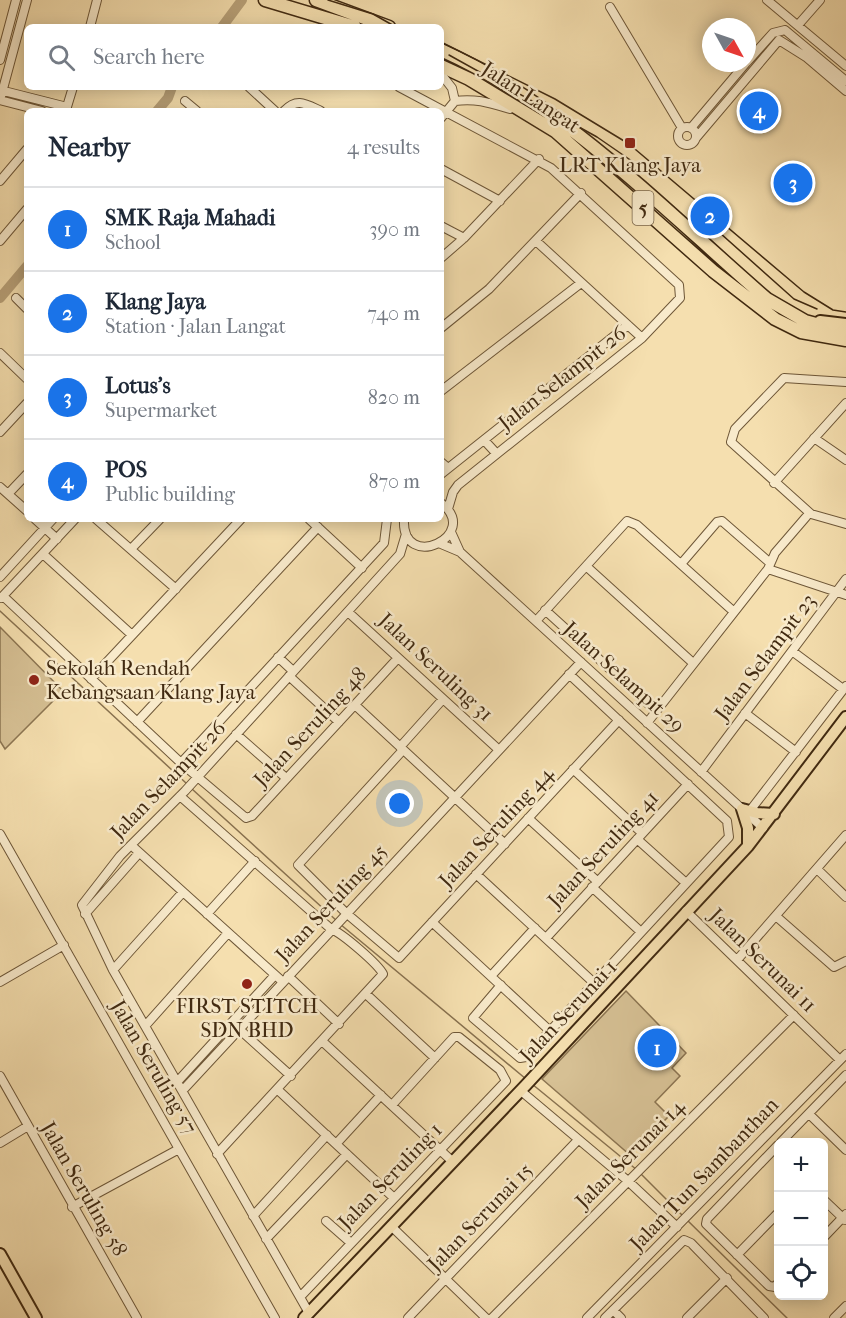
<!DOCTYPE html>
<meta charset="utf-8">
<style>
body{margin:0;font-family:"IM FELL French Canon",serif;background:#f6f6f7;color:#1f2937}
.controls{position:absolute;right:18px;bottom:18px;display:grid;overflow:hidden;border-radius:9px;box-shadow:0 3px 15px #0003}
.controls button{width:54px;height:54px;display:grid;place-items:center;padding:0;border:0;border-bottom:2px solid #e0e1e3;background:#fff;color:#1f2937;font:30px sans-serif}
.compass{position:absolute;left:702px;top:18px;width:54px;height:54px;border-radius:50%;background:#fff;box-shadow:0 3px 15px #0003;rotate:130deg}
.you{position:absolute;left:400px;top:804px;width:21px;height:21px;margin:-15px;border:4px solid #fff;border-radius:50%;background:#1a73e8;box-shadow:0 0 0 9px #1a73e833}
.badge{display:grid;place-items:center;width:39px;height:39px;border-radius:50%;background:#1a73e8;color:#fff;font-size:20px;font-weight:700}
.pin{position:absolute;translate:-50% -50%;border:3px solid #fff;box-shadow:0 2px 6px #0006}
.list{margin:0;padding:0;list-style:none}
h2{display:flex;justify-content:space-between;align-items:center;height:78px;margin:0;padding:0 24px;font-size:26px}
h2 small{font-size:20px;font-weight:400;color:#747a83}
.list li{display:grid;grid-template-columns:39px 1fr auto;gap:18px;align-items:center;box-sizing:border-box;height:84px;padding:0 24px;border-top:2px solid #e0e1e3}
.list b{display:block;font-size:22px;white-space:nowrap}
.list p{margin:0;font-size:20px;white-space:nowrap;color:#747a83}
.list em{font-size:20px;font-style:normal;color:#747a83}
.icon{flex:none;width:33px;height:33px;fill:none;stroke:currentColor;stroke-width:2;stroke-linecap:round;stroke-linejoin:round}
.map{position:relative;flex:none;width:846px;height:1318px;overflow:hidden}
.search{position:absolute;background:#fff;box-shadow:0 3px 15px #0003;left:24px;top:24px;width:420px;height:66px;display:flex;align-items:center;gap:15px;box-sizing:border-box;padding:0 21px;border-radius:9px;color:#747a83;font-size:22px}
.panel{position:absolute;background:#fff;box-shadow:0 3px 15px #0003;left:24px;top:108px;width:420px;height:414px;border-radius:9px}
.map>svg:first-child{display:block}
.green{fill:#d6c094;stroke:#8c7552;stroke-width:1.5}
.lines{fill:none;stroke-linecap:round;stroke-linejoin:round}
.stream{stroke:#88714f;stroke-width:1.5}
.river{stroke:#b8a179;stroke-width:10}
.minor-casing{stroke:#6e5738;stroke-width:10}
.major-casing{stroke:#412a11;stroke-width:14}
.highway-casing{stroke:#412a11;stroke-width:15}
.minor{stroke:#f8eacb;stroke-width:8}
.major{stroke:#f5dfaf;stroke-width:10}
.highway{stroke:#f5dfaf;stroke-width:12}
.tram{stroke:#412a11;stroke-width:1.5}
.poi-dot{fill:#8f2418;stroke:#f8eacb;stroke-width:2}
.labels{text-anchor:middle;stroke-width:5;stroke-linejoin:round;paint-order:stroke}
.shield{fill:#f8eacb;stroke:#786449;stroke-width:1.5}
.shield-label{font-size:20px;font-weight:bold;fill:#412a11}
.street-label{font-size:21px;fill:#412a11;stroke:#f8eacb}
.poi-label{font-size:21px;fill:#412a11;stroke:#f8eacb}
</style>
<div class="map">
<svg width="846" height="1318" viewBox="0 0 846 1318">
<rect width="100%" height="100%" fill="#f5dfaf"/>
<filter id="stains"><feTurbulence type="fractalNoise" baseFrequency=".00333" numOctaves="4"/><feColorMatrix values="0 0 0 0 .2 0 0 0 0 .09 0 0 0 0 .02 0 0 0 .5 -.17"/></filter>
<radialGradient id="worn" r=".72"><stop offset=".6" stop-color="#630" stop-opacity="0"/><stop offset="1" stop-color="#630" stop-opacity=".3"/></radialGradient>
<path class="green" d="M 0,627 L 63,691 L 5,749 L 0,741 Z
M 626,991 L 686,1053 L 672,1068 L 680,1076 L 655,1102 L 669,1116 L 630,1155 L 542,1079 Z"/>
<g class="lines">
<path class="stream" d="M 0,611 L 186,783
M 192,789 L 337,921
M 340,924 L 526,1079
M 532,1084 L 637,1170
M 640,1173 L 684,1217
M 687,1220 L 787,1318"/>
<path class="river" d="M 222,27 L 242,0
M 157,111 L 168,98 L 172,87
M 0,298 L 27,266"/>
<defs>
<path id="minor" d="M 767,0 L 846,66
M 610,7 L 682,128
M 798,25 L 820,0
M 90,27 L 97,0
M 0,60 L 16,0
M 747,62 L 773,33 L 785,30 L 846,81
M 441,74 L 452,88 L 455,101
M 249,87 L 275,111
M 399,87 L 551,168 L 679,285 L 680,298 L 642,338 L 458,485 L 453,492 L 448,509
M 0,90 L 67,107
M 0,100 L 27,0
M 0,100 L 42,111
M 185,101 L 197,111
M 66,110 L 73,87
M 284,111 C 297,97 306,104 321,111
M 441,118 L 455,101 C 476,98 490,103 510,109
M678 136a9 9 0 1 1 18 0a9 9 0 1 1-18 0Z
M 691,128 L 746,63
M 696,138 L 779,40 L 806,57 L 846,91
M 441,169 L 500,201
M 0,181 L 27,149
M 441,226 L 464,238
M 0,241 L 27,209
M 536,241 L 642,338
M 441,258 L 464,238 L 539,159
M 16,298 L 27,309
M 441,328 L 489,289 L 581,193
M 0,353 L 27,379
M 846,382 L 784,378 L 735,429 L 731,442 L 811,514 L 846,524
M 441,391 L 581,283
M 0,432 L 27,403
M 814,438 L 846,460
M 484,440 L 496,453
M 441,462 L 448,468
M 441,474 L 628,325
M 774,483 L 846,403
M 0,487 L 27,511
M 8,494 L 27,474
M 35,519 L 57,539
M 96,519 L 176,589
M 309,519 L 362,568
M 404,519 C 401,574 483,535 441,503
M 451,532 L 460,552
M 441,544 L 460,552 L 763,828
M 131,549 L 160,519
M 43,554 L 132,635
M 681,564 L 717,522 L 722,521 L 769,562
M 586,566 L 693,663
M 768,569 L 846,595
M 0,577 L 53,519
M 3,596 L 181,763 L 246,818 L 252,816 L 398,658
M 1,598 L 75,519
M 545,610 L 656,711
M 348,612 L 499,750
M 536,621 L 627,521 L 637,525 L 733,611
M 792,651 L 843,689
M 278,657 L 293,671
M 289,676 L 339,722
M 91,679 L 241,519
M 355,705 L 505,844
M 745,713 L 796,752
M 137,722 L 318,527
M 647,723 L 768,569 L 775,553 L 806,517
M 236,734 L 286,778
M 400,747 L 443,699
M 403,750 L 298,865 L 346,913 L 399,958 L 619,720
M 181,763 L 384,543 L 387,519
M 573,769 L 642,833
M 701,772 L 846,579
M 180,796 L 331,929 C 342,933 378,964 383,974 L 217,1154
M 749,812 L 846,686
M 528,818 L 598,882
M 0,834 L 275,1318
M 637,839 L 686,883
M 131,845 L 283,982
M 818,870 L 846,897
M 476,874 L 593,982
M 592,887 L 641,932
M 686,911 L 840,1060
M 85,914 L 139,853
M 207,914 L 255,861
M 777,917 L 834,967 L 846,961
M 432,922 L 549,1030
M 546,938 L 688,784
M 737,960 L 846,835
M 113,970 L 183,892
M 288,976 L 339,1024
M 491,976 L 535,928
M 0,982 L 64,945
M 501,985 L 473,1018 L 520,1058 L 526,1057 L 729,837 L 727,821 L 569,674
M 366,994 L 435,1058
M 146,1025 L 228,933
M 239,1029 L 291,1076
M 322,1041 L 453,1162
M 0,1076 L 137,1318
M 178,1081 L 275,975
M 183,1090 L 581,662
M 278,1090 L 394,1198
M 521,1091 L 628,1181 L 677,1227
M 809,1114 L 846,1150
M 781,1142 L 846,1075
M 0,1143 L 28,1126
M 336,1144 L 381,1095
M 778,1145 L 707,1219 L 706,1224 L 769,1286 L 775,1287 L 778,1283
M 824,1200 L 845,1220
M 72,1207 L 179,1149
M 253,1216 L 327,1135
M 326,1221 L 351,1243
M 391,1226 L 486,1318
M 824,1237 L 846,1214
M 266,1239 L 347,1154
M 737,1255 L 778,1213
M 301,1296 L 506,1081 L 500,1070 L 459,1037 L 454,1037 L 392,1105
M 613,1310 L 621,1318
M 309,1313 L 113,970 L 82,905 L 120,856 L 185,791 L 400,554 L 406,534
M 408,1318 L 578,1140
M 492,1318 L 794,1015
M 587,1318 L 846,1054
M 605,1318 L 684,1240 L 691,1243 L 764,1318
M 687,1318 L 727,1278
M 834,1318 L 846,1306"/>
<path id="major" d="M 820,321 L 846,324
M 742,809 L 748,828 L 748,846
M 742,809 L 757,813 L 774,814
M 0,1254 L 36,1318
M 304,1318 L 525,1086 L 748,846 L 846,717"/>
<path id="highway" d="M 265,0 L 355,27
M 316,0 L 389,27
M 441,50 C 566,106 664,210 767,299 L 805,321 L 846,332
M 441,66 L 469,79 L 555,131 L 713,271 L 775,319 L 801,332 L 846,340"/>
</defs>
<use href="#minor" class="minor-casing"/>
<use href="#major" class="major-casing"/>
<use href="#highway" class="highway-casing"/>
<use href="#minor" class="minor"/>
<use href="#major" class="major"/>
<use href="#highway" class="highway"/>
<path class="tram" d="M 328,0 L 373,14 L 396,27
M 441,42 L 555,99 L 629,144 L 804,292 L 833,310 L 846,312
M 449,55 L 597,137 L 655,177
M 692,208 L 794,299 L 817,309"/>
</g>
<g class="poi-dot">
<rect x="624" y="137" width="12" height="12" rx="3"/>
<circle cx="34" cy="680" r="6"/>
<circle cx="247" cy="984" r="6"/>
</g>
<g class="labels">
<rect class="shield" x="632.5" y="191" width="21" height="34" rx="4.5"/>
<g class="shield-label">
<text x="643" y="215">5</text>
</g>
<g class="street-label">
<text transform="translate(531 97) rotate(33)" y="7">Jalan Langat</text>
<text transform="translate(562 378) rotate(-38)" y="7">Jalan Selampit 26</text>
<text transform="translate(765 657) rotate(-53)" y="7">Jalan Selampit 23</text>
<text transform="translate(436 667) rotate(43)" y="7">Jalan Seruling 31</text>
<text transform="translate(624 677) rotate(42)" y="7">Jalan Selampit 29</text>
<text transform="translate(310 727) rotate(-47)" y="7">Jalan Seruling 48</text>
<text transform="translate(168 780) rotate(-46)" y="7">Jalan Selampit 26</text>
<text transform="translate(496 827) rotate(-47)" y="7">Jalan Seruling 44</text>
<text transform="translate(603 849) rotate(-47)" y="7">Jalan Seruling 41</text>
<text transform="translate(331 903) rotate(-47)" y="7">Jalan Seruling 45</text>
<text transform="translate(763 960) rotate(44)" y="7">Jalan Serunai 11</text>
<text transform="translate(568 1011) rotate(-47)" y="7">Jalan Serunai 1</text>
<text transform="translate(154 1067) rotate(60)" y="7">Jalan Seruling 57</text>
<text transform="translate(630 1154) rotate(-45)" y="7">Jalan Serunai 14</text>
<text transform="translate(704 1174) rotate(-46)" y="7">Jalan Tun Sambanthan</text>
<text transform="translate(390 1176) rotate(-46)" y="7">Jalan Seruling 1</text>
<text transform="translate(84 1189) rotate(60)" y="7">Jalan Seruling 58</text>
<text transform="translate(480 1217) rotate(-46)" y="7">Jalan Serunai 15</text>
</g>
<g class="poi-label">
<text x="630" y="172">LRT Klang Jaya</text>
<text x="46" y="675" text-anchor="start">Sekolah Rendah<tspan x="46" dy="24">Kebangsaan Klang Jaya</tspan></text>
<text x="247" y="1013">FIRST STITCH<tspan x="247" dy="24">SDN BHD</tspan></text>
</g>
</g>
<rect width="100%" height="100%" filter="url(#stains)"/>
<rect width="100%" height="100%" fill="url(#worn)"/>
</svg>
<div class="controls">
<button>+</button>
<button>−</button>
<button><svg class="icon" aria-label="locate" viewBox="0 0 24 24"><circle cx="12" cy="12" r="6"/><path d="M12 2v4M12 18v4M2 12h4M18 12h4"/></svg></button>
</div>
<svg class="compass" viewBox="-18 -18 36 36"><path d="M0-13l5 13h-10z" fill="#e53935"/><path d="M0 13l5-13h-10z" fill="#747a83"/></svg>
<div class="you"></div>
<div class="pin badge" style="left:657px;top:1048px">1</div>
<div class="pin badge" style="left:710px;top:216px">2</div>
<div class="pin badge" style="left:793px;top:183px">3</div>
<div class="pin badge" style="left:759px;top:111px">4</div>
<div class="search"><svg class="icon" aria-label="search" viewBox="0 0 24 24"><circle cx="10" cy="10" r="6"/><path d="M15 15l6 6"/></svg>Search here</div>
<section class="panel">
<h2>Nearby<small>4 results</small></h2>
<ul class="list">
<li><span class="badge">1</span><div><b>SMK Raja Mahadi</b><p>School</p></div><em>390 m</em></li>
<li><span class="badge">2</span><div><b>Klang Jaya</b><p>Station · Jalan Langat</p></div><em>740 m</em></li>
<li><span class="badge">3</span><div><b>Lotus's</b><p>Supermarket</p></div><em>820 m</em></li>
<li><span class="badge">4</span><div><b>POS</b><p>Public building</p></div><em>870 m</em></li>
</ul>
</section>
</div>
